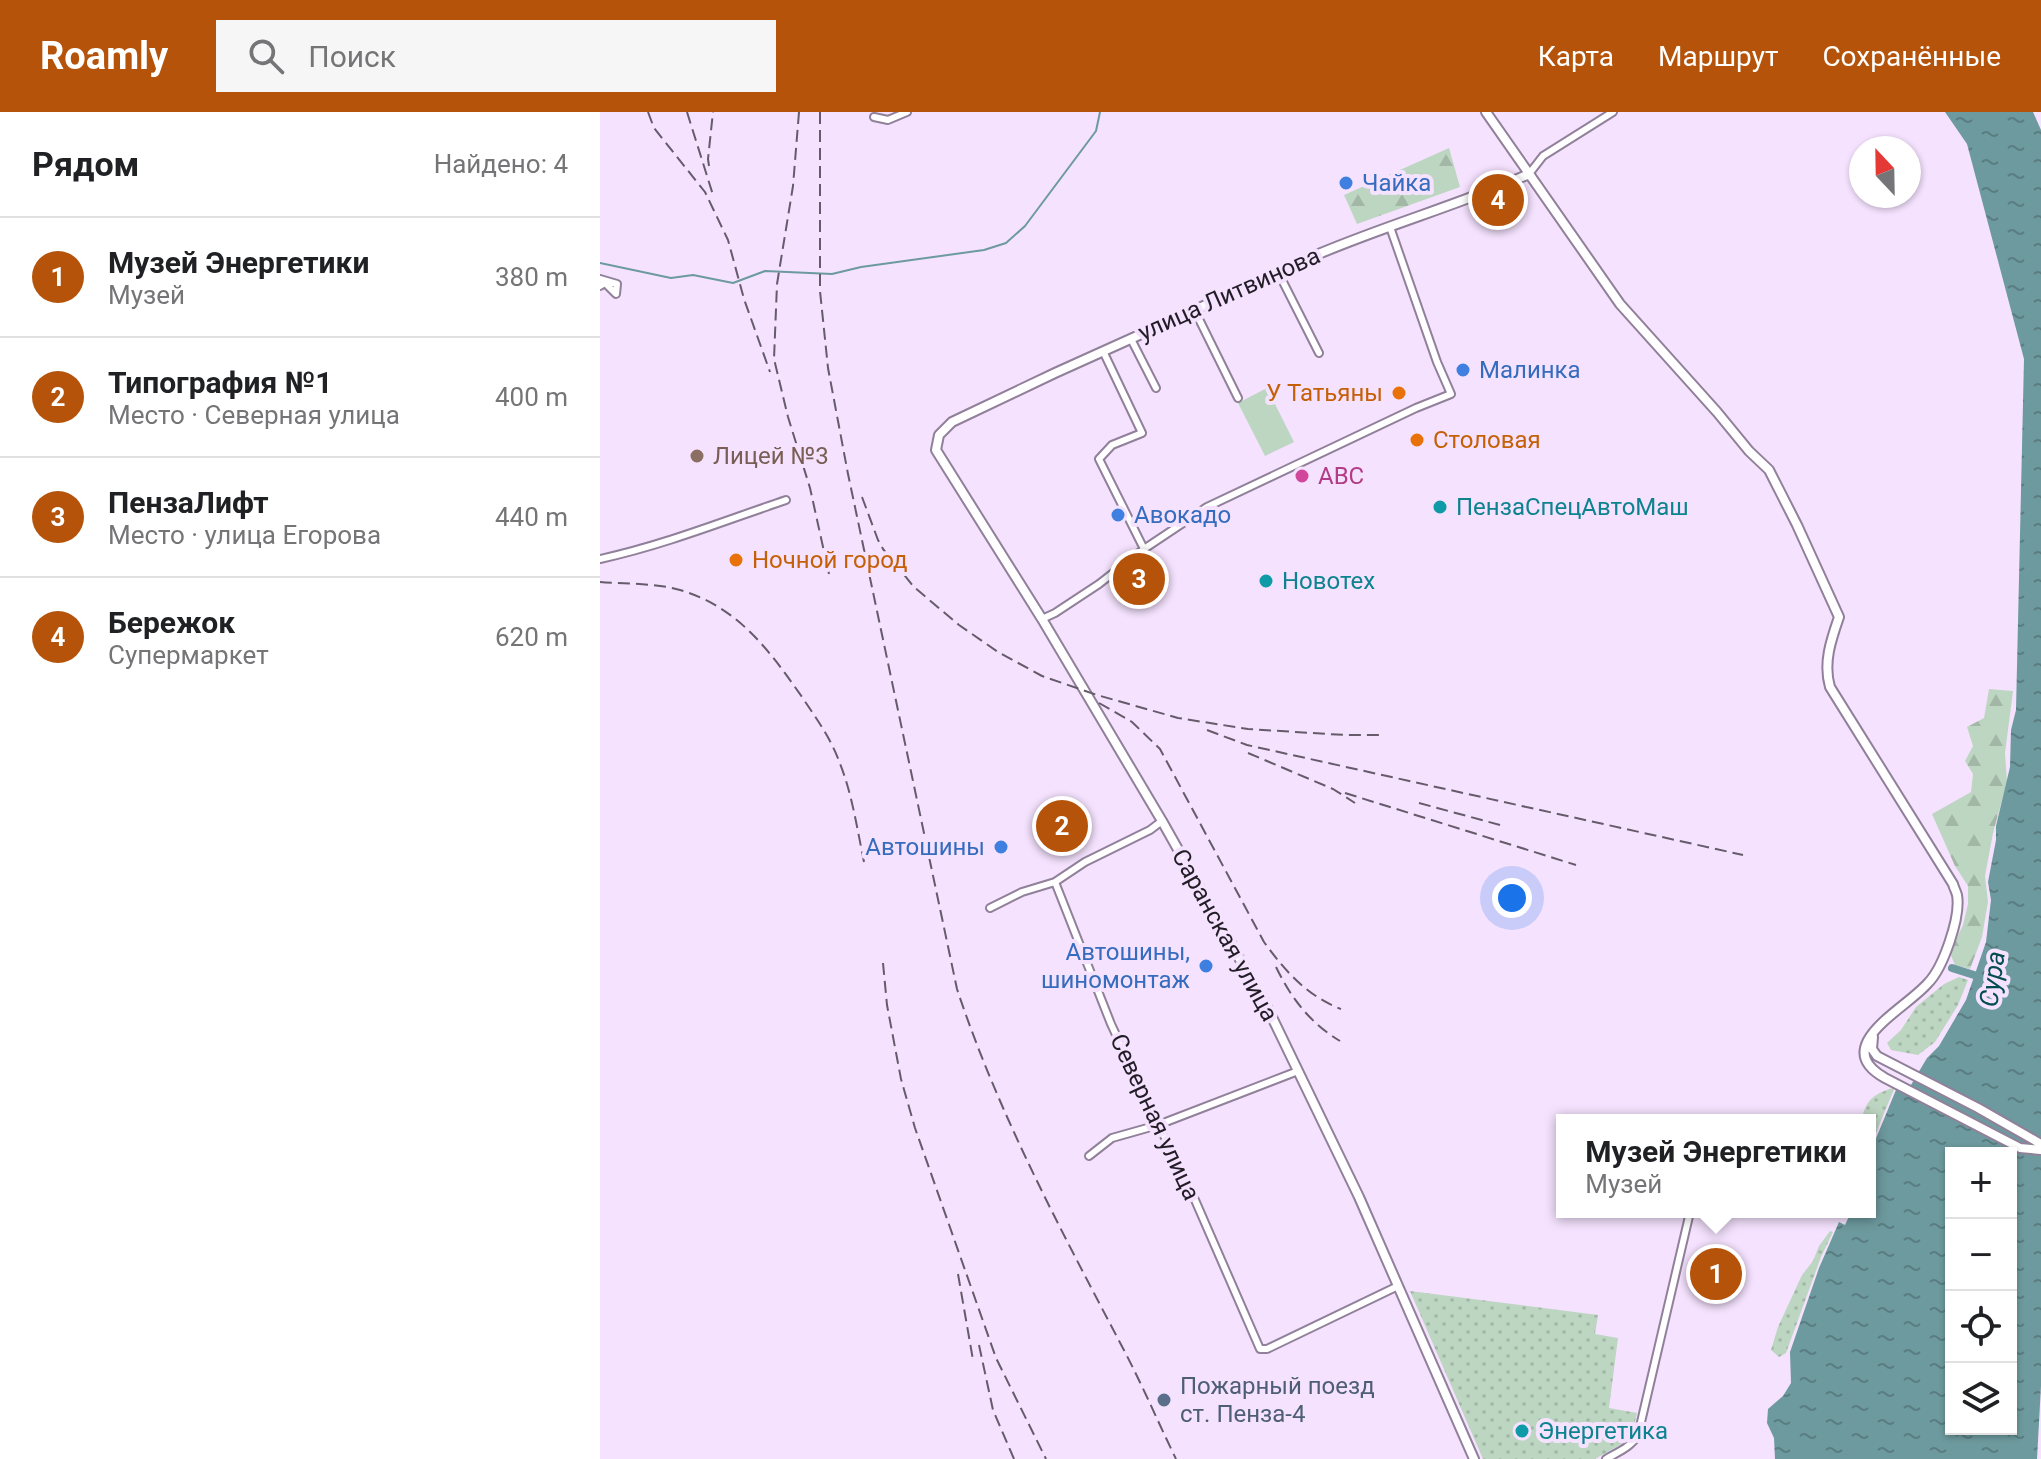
<!DOCTYPE html>
<html lang="ru">
<meta charset="utf-8">
<style>
body{margin:0;font-family:Roboto,sans-serif;background:#f6f6f6;color:#202124}
.controls{position:absolute;right:24px;bottom:24px;display:grid;overflow:hidden;border-radius:0px;box-shadow:0 2px 6px #0004}
.controls button{width:72px;height:72px;display:grid;place-items:center;padding:0;border:0;border-bottom:2px solid #e0e0e0;background:#fff;color:#202124;font:40px sans-serif}
.compass{position:absolute;left:1249px;top:24px;width:72px;height:72px;border-radius:50%;background:#fff;box-shadow:0 2px 6px #0004;rotate:338deg}
.you{position:absolute;left:912px;top:786px;width:28px;height:28px;margin:-20px;border:6px solid #fff;border-radius:50%;background:#1a73e8;box-shadow:0 0 0 12px #1a73e833}
.badge{display:grid;place-items:center;width:52px;height:52px;border-radius:50%;background:#b45309;color:#fff;font-size:26px;font-weight:700}
.pin{position:absolute;translate:-50% -50%;border:4px solid #fff;box-shadow:0 2px 8px #0006}
.popup{position:absolute;left:956px;top:1002px;width:320px;height:104px;box-sizing:border-box;display:grid;place-content:center;border-radius:0px;background:#fff;filter:drop-shadow(0 2px 6px #0005);font-size:26px;white-space:nowrap;color:#757577}
.popup b{font-size:30px;color:#202124}
.popup::after{content:'';position:absolute;left:50%;top:100%;margin-left:-16px;border:16px solid transparent;border-top-color:#fff}
.list{margin:0;padding:0;list-style:none}
h2{display:flex;justify-content:space-between;align-items:center;height:104px;margin:0;padding:0 32px;font-size:34px}
h2 small{font-size:26px;font-weight:400;color:#757577}
.list li{display:grid;grid-template-columns:52px 1fr auto;gap:24px;align-items:center;box-sizing:border-box;height:120px;padding:0 32px;border-top:2px solid #e0e0e0}
.list b{display:block;font-size:30px;white-space:nowrap}
.list p{margin:0;font-size:26px;white-space:nowrap;color:#757577}
.list em{font-size:26px;font-style:normal;color:#757577}
.icon{flex:none;width:44px;height:44px;fill:none;stroke:currentColor;stroke-width:2;stroke-linecap:round;stroke-linejoin:round}
.map{position:relative;flex:none;width:1441px;height:1347px;overflow:hidden}
header{display:flex;align-items:center;gap:48px;box-sizing:border-box;height:112px;padding:0 40px;background:#b45309;color:#fff}
header strong{font-size:38px}
nav{display:flex;gap:44px;margin-inline-start:auto;font-size:28px}
.search{width:560px;height:72px;background:#f6f6f6;display:flex;align-items:center;gap:20px;box-sizing:border-box;padding:0 28px;border-radius:0px;color:#757577;font-size:30px}
main{display:flex}
aside{flex:1;background:#fff}
.map>svg:first-child{display:block}
.grass{fill:url(#grass-dots)}
.forest{fill:url(#forest-firs)}
.pitch{fill:#bdd6c1}
.water{fill:url(#water-ripples);fill-rule:evenodd}
.lines{fill:none;stroke-linecap:round;stroke-linejoin:round}
.stream{stroke:#6d9a9e;stroke-width:2}
.canal{stroke:#6d9a9e;stroke-width:8}
.street-casing{stroke:#91809a;stroke-width:10}
.secondary-casing{stroke:#91809a;stroke-width:12}
.street{stroke:#fff;stroke-width:6}
.secondary{stroke:#fff;stroke-width:8}
.rail{stroke:#655b6a;stroke-width:2;stroke-dasharray:12 6;stroke-linecap:butt}
.shop-dot{fill:#3f7fe0;stroke:#f5e2fe;stroke-width:3}
.food-dot{fill:#e8710a;stroke:#f5e2fe;stroke-width:3}
.education-dot{fill:#8d6e63;stroke:#f5e2fe;stroke-width:3}
.hotel-dot{fill:#d1479c;stroke:#f5e2fe;stroke-width:3}
.culture-dot{fill:#0f9aa8;stroke:#f5e2fe;stroke-width:3}
.service-dot{fill:#5c6f8a;stroke:#f5e2fe;stroke-width:3}
.labels{text-anchor:middle;stroke-width:8;stroke-linejoin:round;paint-order:stroke}
.shop-label{font-size:24px;fill:#366cbe;stroke:#f5e2fe;text-anchor:start}
.street-label{font-size:24px;fill:#221c26;stroke:#f5e2fe}
.food-label{font-size:24px;fill:#c56008;stroke:#f5e2fe;text-anchor:start}
.education-label{font-size:24px;fill:#785e54;stroke:#f5e2fe;text-anchor:start}
.hotel-label{font-size:24px;fill:#b23c85;stroke:#f5e2fe;text-anchor:start}
.culture-label{font-size:24px;fill:#0d838f;stroke:#f5e2fe;text-anchor:start}
.service-label{font-size:24px;fill:#4e5e75;stroke:#f5e2fe;text-anchor:start}
.water-label{font-size:26px;font-style:italic;fill:#044c52;stroke:#f5e2fe}
</style>
<header>
<strong>Roamly</strong>
<div class="search"><svg class="icon" aria-label="search" viewBox="0 0 24 24"><circle cx="10" cy="10" r="6"/><path d="M15 15l6 6"/></svg>Поиск</div>
<nav><a>Карта</a><a>Маршрут</a><a>Сохранённые</a></nav>
</header>
<main>
<aside>
<h2>Рядом<small>Найдено: 4</small></h2>
<ul class="list">
<li><span class="badge">1</span><div><b>Музей Энергетики</b><p>Музей</p></div><em>380 m</em></li>
<li><span class="badge">2</span><div><b>Типография №1</b><p>Место · Северная улица</p></div><em>400 m</em></li>
<li><span class="badge">3</span><div><b>ПензаЛифт</b><p>Место · улица Егорова</p></div><em>440 m</em></li>
<li><span class="badge">4</span><div><b>Бережок</b><p>Супермаркет</p></div><em>620 m</em></li>
</ul>
</aside>
<div class="map">
<svg width="1441" height="1347" viewBox="0 0 1441 1347">
<defs>
<pattern id="grass-dots" width="8" height="8" patternUnits="userSpaceOnUse" patternTransform="scale(2)"><rect width="8" height="8" fill="#bdd6c1"/><path d="M2 2h.1M6 6h.1" fill="none" stroke="#a2b7a6" stroke-width="1.8" stroke-linecap="round"/></pattern>
<pattern id="forest-firs" width="22" height="20" patternUnits="userSpaceOnUse" patternTransform="scale(2)"><rect width="22" height="20" fill="#bdd6c1"/><path d="M5 1l3.5 6h-7zM16 11l3.5 6h-7z" fill="#a2b7a6"/></pattern>
<pattern id="water-ripples" width="26" height="14" patternUnits="userSpaceOnUse" patternTransform="scale(2)"><rect width="26" height="14" fill="#6d9a9e"/><path d="M2 4q2-2 4 0t4 0M15 11q2-2 4 0t4 0" fill="none" stroke="#597d81"/></pattern>
</defs>
<rect width="100%" height="100%" fill="#f5e2fe"/>
<path class="grass" d="M 1359,865 L 1368,868 L 1358,893 L 1335,930 L 1318,943 L 1291,938 L 1287,931 L 1301,918 L 1316,895 L 1344,872 Z
M 1295,975 L 1270,1035 L 1270,1008 L 1261,1008 C 1268,985 1273,983 1295,975 Z
M 1230,1119 L 1233,1120 L 1221,1145 L 1186,1241 L 1179,1245 L 1171,1238 L 1178,1215 L 1202,1163 L 1213,1149 L 1219,1134 Z
M 810,1179 L 998,1203 L 995,1222 L 1018,1226 L 1009,1296 L 1037,1301 L 1032,1322 L 1020,1333 L 995,1347 L 883,1347 Z"/>
<path class="forest" d="M 849,36 L 860,75 L 757,112 L 744,83 Z
M 1389,577 L 1413,579 L 1405,641 L 1407,670 L 1393,721 L 1385,764 L 1388,790 L 1382,825 L 1370,857 L 1355,853 L 1350,841 L 1363,813 L 1368,792 L 1368,774 L 1355,754 L 1332,702 L 1371,680 L 1373,662 L 1365,649 L 1373,634 L 1367,615 L 1384,606 Z"/>
<path class="pitch" d="M 667,276 L 694,330 L 665,344 L 638,291 Z"/>
<path class="water" d="M 1345,0 L 1433,0 L 1441,18 L 1441,1274 L 1437,1347 L 1175,1347 L 1174,1326 L 1167,1311 L 1168,1297 L 1183,1284 L 1191,1271 L 1190,1240 L 1219,1156 L 1239,1110 L 1245,1113 L 1251,1100 L 1270,1100 L 1270,1041 L 1298,973 L 1308,978 L 1327,946 L 1339,934 L 1366,888 L 1386,830 L 1391,788 L 1388,770 L 1396,728 L 1396,714 L 1410,655 L 1411,618 L 1416,598 L 1424,247 L 1367,32 ZM 1351,1041 L 1411,1041 L 1411,1317 L 1351,1317 Z"/>
<g class="lines">
<path class="stream" d="M 0,151 L 71,166 L 93,163 L 133,171 L 165,159 L 232,162 L 261,155 L 384,138 L 406,131 L 425,114 L 496,19 L 500,0"/>
<path class="canal" d="M 1352,856 L 1374,863"/>
<defs>
<path id="street" d="M 274,5 L 288,8 L 307,0
M 929,62 L 943,44 L 1013,0
M 678,160 L 719,241
M 0,167 L 17,172 L 16,182 L 5,171 L 0,174
M 594,197 L 638,286
M 531,227 L 556,276
M 503,239 L 542,321 L 512,333 L 499,347 L 544,437
M 0,447 C 64,433 124,409 186,388
M 442,507 L 455,501 L 499,472 L 544,437 L 607,395 L 816,296 L 851,282 L 837,250 L 790,115
M 455,770 L 511,912 L 558,1013 L 578,1049 L 660,1237 L 667,1237 L 798,1174
M 390,796 L 422,780 L 455,770 L 485,750 L 550,718 L 562,709
M 489,1044 L 512,1026 L 558,1013 L 698,959
M 1006,1347 C 1018,1340 1031,1335 1038,1323 L 1090,1100"/>
<path id="secondary" d="M 886,0 L 1020,192 L 1117,300 L 1149,339 L 1169,358 L 1197,413 L 1239,505 C 1231,528 1223,551 1230,575 L 1353,772 C 1354,776 1356,779 1357,783 C 1361,805 1343,856 1328,871 C 1306,897 1228,934 1285,966 L 1420,1036 L 1441,1038
M 1273,925 L 1272,937 L 1277,944 L 1378,996 L 1441,1032
M 874,1347 L 759,1085 L 669,899 L 562,709 L 442,507 L 336,338 L 339,323 L 352,310 L 455,261 L 721,141 C 790,112 861,92 929,62"/>
</defs>
<use href="#street" class="street-casing"/>
<use href="#secondary" class="secondary-casing"/>
<use href="#street" class="street"/>
<use href="#secondary" class="secondary"/>
<path class="rail" d="M 48,0 L 54,16 L 105,80 L 128,128 L 144,187 L 170,260
M 87,0 L 113,83
M 199,0 L 193,74 L 177,172 L 174,247 L 188,305 L 210,376 L 229,462
M 220,0 L 220,179 L 228,256 L 248,362 L 357,877 C 399,1004 464,1124 526,1242 C 544,1277 559,1312 576,1347
M 109,54 L 108,47 L 113,0
M 262,385 L 278,428 L 283,437 L 314,475 L 359,513 L 398,540 L 442,564 L 497,583 L 578,606 L 648,617 L 745,623 L 779,623
M 0,470 C 25,472 56,471 80,478 C 138,495 169,538 202,585 C 216,606 230,625 239,649 C 252,681 257,716 264,750
M 499,591 L 532,610 L 560,637 L 664,830 C 685,859 707,884 741,897
M 607,618 L 647,633 L 1143,743
M 648,641 L 733,677 L 755,691
M 745,681 L 976,753
M 819,691 L 900,713
M 283,851 L 287,893 L 301,967 L 315,1016 L 396,1246 L 446,1347
M 676,855 C 691,886 710,911 740,929
M 358,1162 L 373,1248
M 379,1233 L 393,1298 L 414,1347"/>
</g>
<g class="shop-dot">
<circle cx="746" cy="71" r="8"/>
<circle cx="863" cy="258" r="8"/>
<circle cx="518" cy="403" r="8"/>
<circle cx="401" cy="735" r="8"/>
<circle cx="606" cy="854" r="8"/>
</g>
<g class="food-dot">
<circle cx="799" cy="281" r="8"/>
<circle cx="817" cy="328" r="8"/>
<circle cx="136" cy="448" r="8"/>
</g>
<circle class="education-dot" cx="97" cy="344" r="8"/>
<circle class="hotel-dot" cx="702" cy="364" r="8"/>
<g class="culture-dot">
<circle cx="840" cy="395" r="8"/>
<circle cx="666" cy="469" r="8"/>
<circle cx="922" cy="1319" r="8"/>
</g>
<circle class="service-dot" cx="564" cy="1288" r="8"/>
<g class="labels">
<g class="shop-label">
<text x="762" y="79">Чайка</text>
<text x="879" y="266">Малинка</text>
<text x="534" y="411">Авокадо</text>
<text x="385" y="743" text-anchor="end">Автошины</text>
<text x="590" y="848" text-anchor="end">Автошины,<tspan x="590" dy="28">шиномонтаж</tspan></text>
</g>
<g class="street-label">
<text transform="translate(629 182) rotate(-24)" y="8">улица Литвинова</text>
<text transform="translate(625 823) rotate(61)" y="8">Саранская улица</text>
<text transform="translate(555 1005) rotate(65)" y="8">Северная улица</text>
</g>
<g class="food-label">
<text x="783" y="289" text-anchor="end">У Татьяны</text>
<text x="833" y="336">Столовая</text>
<text x="152" y="456">Ночной город</text>
</g>
<g class="education-label">
<text x="113" y="352">Лицей №3</text>
</g>
<g class="hotel-label">
<text x="718" y="372">ABC</text>
</g>
<g class="culture-label">
<text x="856" y="403">ПензаСпецАвтоМаш</text>
<text x="682" y="477">Новотех</text>
<text x="938" y="1327">Энергетика</text>
</g>
<g class="service-label">
<text x="580" y="1282">Пожарный поезд<tspan x="580" dy="28">ст. Пенза-4</tspan></text>
</g>
<g class="water-label">
<text transform="translate(1392 867) rotate(-82)" y="9">Сура</text>
</g>
</g>
</svg>
<div class="controls">
<button>+</button>
<button>−</button>
<button><svg class="icon" aria-label="locate" viewBox="0 0 24 24"><circle cx="12" cy="12" r="6"/><path d="M12 2v4M12 18v4M2 12h4M18 12h4"/></svg></button>
<button><svg class="icon" aria-label="layers" viewBox="0 0 24 24"><path d="M12 4l9 5-9 5-9-5zM3 14l9 5 9-5"/></svg></button>
</div>
<svg class="compass" viewBox="-18 -18 36 36"><path d="M0-13l5 13h-10z" fill="#e53935"/><path d="M0 13l5-13h-10z" fill="#757577"/></svg>
<div class="you"></div>
<div class="pin badge" style="left:1116px;top:1162px">1</div>
<div class="popup"><b>Музей Энергетики</b>Музей</div>
<div class="pin badge" style="left:462px;top:714px">2</div>
<div class="pin badge" style="left:539px;top:467px">3</div>
<div class="pin badge" style="left:898px;top:88px">4</div>
</div>
</main>
